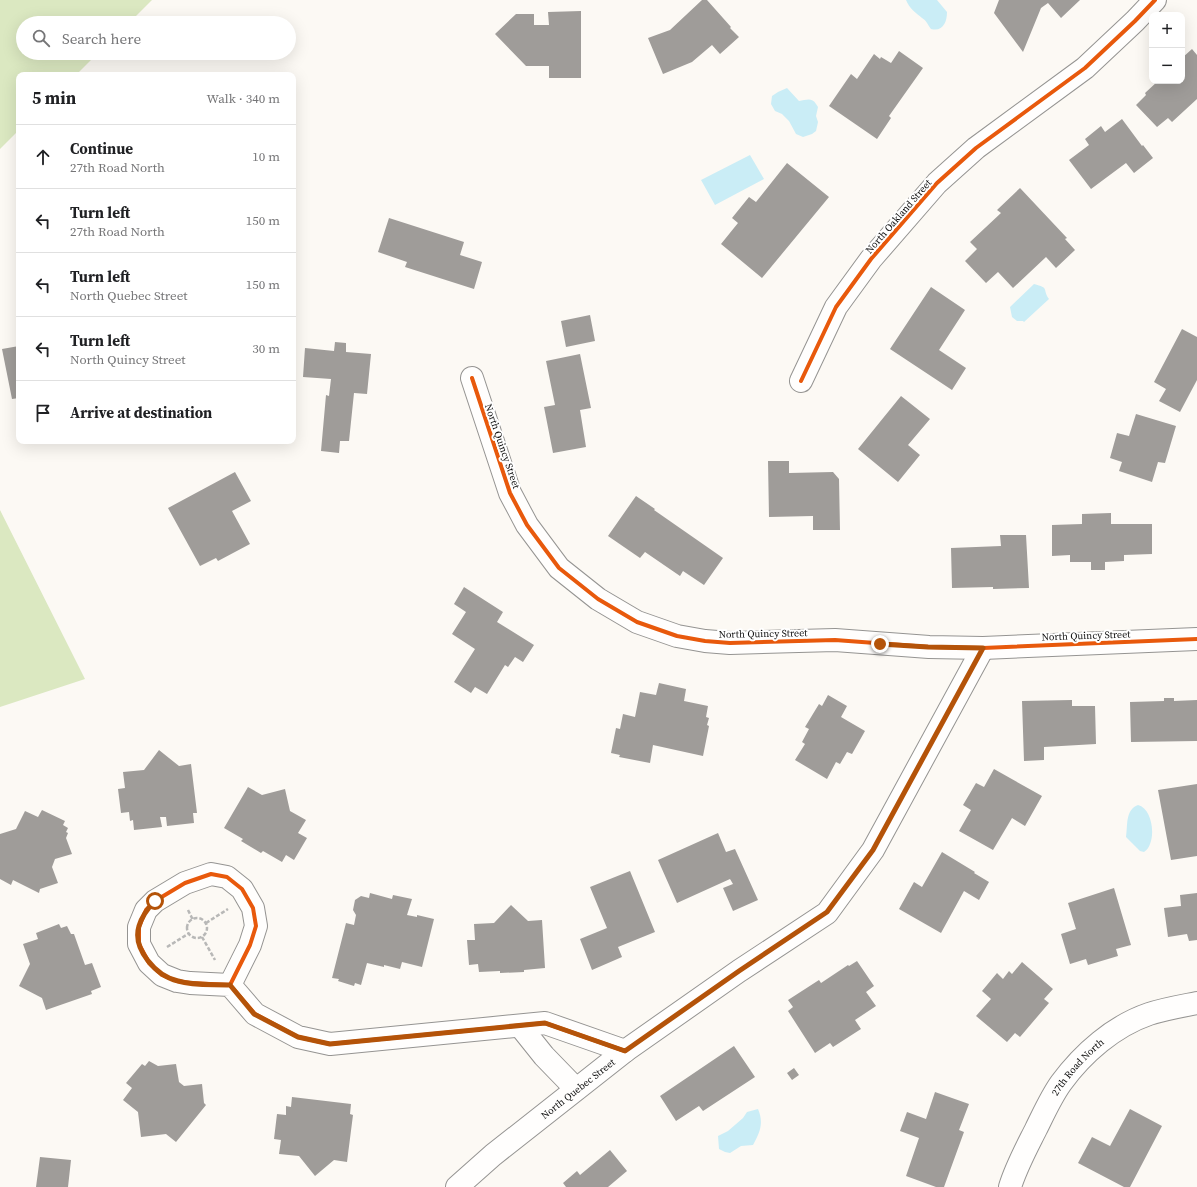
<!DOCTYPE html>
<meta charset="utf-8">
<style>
body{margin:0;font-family:"Source Serif 4",serif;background:#f6f6f6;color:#202124}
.controls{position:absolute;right:12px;top:12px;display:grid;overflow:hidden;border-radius:8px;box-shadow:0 4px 16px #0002}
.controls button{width:36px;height:36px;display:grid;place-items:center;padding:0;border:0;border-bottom:1px solid #e0e0e0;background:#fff;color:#202124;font:20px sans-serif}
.stop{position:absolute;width:12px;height:12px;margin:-9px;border:3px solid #b45309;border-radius:50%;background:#fff}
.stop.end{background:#b45309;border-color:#fff;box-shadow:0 1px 4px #0008}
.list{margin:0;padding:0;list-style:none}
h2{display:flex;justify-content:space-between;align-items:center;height:52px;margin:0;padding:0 16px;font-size:17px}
h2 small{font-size:13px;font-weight:400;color:#757577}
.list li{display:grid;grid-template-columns:26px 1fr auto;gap:12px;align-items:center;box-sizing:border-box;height:64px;padding:0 16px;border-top:1px solid #e0e0e0}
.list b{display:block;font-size:15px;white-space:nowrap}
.list p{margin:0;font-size:13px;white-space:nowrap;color:#757577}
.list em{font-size:13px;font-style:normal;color:#757577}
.icon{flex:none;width:22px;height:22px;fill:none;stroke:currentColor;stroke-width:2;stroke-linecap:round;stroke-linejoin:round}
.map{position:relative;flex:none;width:1197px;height:1187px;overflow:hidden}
.search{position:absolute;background:#fff;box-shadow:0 4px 16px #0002;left:16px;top:16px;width:280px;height:44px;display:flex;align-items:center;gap:10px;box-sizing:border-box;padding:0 14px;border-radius:22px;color:#757577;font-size:15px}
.panel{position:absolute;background:#fff;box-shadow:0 4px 16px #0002;left:16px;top:72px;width:280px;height:372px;border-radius:8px}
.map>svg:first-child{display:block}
.forest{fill:#dbe8c1}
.water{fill:#caedf6}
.building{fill:#9f9c99}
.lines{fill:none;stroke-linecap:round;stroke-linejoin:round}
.street-casing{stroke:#959492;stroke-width:24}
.path{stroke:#b8b8b7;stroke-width:2.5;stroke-dasharray:4 2;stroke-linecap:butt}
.street{stroke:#fffefd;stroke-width:22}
.cycleway-casing{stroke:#fff;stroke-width:6}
.cycleway{stroke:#e8590c;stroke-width:4}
.route{stroke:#b45309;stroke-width:5}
.labels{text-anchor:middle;stroke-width:4;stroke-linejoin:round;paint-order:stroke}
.street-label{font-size:10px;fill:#0e0e0e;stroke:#fff}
</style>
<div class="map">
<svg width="1197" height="1187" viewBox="0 0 1197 1187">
<rect width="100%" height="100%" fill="#fcf9f4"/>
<path class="forest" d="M 0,0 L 152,0 L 129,23 L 23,23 L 23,53 L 98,53 L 76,75 L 19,75 L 19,130 L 0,149 Z
M 0,510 L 85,679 L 0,707 Z"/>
<path class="water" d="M 906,0 L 937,0 L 947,12 C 947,22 943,32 931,29 C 928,25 926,20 922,18 C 916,13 909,8 906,0 Z
M 787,88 L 799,101 C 806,100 812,97 816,104 L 818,107 L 816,116 L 818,122 L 816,131 L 812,134 L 803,137 L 796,134 L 789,121 L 782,114 L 775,111 L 771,104 L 772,96 L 778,92 Z
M 750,155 L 764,179 L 715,205 L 701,180 Z
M 1034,284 C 1050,288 1042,289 1049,299 L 1024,322 L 1023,321 L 1017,321 L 1012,317 L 1010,307 Z
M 1138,805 C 1154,809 1157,844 1144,852 L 1140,851 L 1126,837 C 1128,825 1125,810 1138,805 Z
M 758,1109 C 764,1123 760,1132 753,1145 L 741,1146 L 730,1153 L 725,1152 L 719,1149 L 718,1136 L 728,1131 L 743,1118 L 747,1112 Z"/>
<path class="building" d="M 702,0 L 707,0 L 731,27 L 730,28 L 739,37 L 720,54 L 712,45 L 692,62 L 663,74 L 648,38 L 670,30 Z
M 999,0 L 1080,0 L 1061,18 L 1048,3 L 1041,8 L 1023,52 L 994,13 Z
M 581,11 L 581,78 L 549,78 L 549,66 L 526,66 L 495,34 L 516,14 L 534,14 L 534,25 L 549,25 L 548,12 Z
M 1192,49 L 1197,55 L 1197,99 L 1172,122 L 1168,118 L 1157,127 L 1136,105 L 1146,95 L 1145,93 L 1158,81 L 1182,81 L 1182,58 Z
M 899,51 L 923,68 L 889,116 L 891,118 L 877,139 L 829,106 L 851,74 L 857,79 L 874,54 L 880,59 L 881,57 L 891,63 Z
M 1122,119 L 1142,146 L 1143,145 L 1153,158 L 1134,173 L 1126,163 L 1091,189 L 1069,160 L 1089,145 L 1085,139 L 1101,126 L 1105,132 Z
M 787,163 L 829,197 L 762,278 L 721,244 L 738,223 L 732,218 L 749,197 L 756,202 Z
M 1020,188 L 1067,238 L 1065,239 L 1075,250 L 1056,268 L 1046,257 L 1013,288 L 998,272 L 986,283 L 965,261 L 977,249 L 970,242 L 1001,213 L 997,210 Z
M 389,218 L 464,242 L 460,255 L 482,262 L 474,289 L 405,267 L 407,262 L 378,252 Z
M 931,287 L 965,310 L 939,350 L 966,368 L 952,390 L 890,349 Z
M 590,315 L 595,341 L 566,347 L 561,321 Z
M 1182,329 L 1197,337 L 1197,380 L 1180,412 L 1159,401 L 1166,389 L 1154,382 Z
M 335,342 L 346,343 L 346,352 L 371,354 L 367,394 L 354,393 L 349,441 L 340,441 L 339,453 L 321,451 L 326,395 L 329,396 L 331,379 L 303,377 L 305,348 L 334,351 Z
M 19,346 L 19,398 L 12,399 L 2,349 Z
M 580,354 L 591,408 L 580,410 L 586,447 L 553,453 L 544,407 L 555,405 L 546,361 Z
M 901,396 L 930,419 L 908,445 L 920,455 L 898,482 L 858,449 Z
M 1136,414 L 1176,426 L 1165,463 L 1158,462 L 1152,482 L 1119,471 L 1122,462 L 1110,458 L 1117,433 L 1129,436 Z
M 768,461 L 789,461 L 789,473 L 833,472 L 839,479 L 840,530 L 813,530 L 813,516 L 769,517 Z
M 235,472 L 251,501 L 232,511 L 250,544 L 218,561 L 216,558 L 200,566 L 168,508 Z
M 636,496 L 655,509 L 654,510 L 723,558 L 704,585 L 683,571 L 680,576 L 645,552 L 640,558 L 608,536 Z
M 1111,513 L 1111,524 L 1152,524 L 1152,554 L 1124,555 L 1124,561 L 1105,562 L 1105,570 L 1091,570 L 1091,562 L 1070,562 L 1070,555 L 1052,556 L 1052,525 L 1082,524 L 1082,514 Z
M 1000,535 L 1026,535 L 1029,588 L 993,589 L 993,587 L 952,588 L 951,548 L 1001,546 Z
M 464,587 L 503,612 L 497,622 L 534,645 L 523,662 L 515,657 L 508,667 L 505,665 L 487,694 L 475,687 L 471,693 L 454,682 L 475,649 L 452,634 L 466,612 L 454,604 Z
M 659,683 L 686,689 L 684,701 L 708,706 L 706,717 L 709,718 L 707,725 L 709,726 L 703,756 L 653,745 L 650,763 L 619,757 L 620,755 L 611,753 L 616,728 L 620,729 L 623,714 L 635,717 L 640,692 L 656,695 Z
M 828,695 L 847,706 L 841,717 L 865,731 L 852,754 L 847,752 L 840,764 L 836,762 L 827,779 L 795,760 L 805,744 L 802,742 L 809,729 L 805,727 L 819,704 L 822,706 Z
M 1164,698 L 1174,698 L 1174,701 L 1197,700 L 1197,741 L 1131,742 L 1130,702 L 1164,701 Z
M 1072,700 L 1072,706 L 1095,706 L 1096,744 L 1044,747 L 1044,760 L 1024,761 L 1022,701 Z
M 159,750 L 179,766 L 191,764 L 197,813 L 193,813 L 194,823 L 167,826 L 166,817 L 160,817 L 162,827 L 134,830 L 133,820 L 130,821 L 129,812 L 121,813 L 118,789 L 125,788 L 123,772 L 144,770 Z
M 994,769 L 1042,796 L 1025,826 L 1012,818 L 993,850 L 959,831 L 971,810 L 963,805 L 976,783 L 984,787 Z
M 1197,784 L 1197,856 L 1171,860 L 1158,790 Z
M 248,787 L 262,795 L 285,789 L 290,811 L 306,820 L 298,833 L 307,838 L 294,860 L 286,855 L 282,862 L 263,851 L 261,853 L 241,841 L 243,839 L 224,828 Z
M 42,810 L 65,821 L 63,825 L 68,828 L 66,832 L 68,833 L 66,838 L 72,854 L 55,859 L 52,867 L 58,883 L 40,889 L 39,893 L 13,880 L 11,885 L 0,879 L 0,834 L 16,829 L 25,811 L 38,817 Z
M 718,833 L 726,852 L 735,849 L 758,900 L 733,911 L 723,888 L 733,884 L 730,879 L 677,903 L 658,860 Z
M 942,852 L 975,872 L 974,873 L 989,882 L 979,900 L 964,891 L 941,933 L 899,909 L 914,882 L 922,887 Z
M 630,871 L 655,932 L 618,947 L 622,957 L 592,970 L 580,939 L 607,928 L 590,887 Z
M 1114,888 L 1131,945 L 1116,949 L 1118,956 L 1088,965 L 1086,959 L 1070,964 L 1061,934 L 1076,929 L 1068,903 Z
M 370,893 L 392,899 L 393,895 L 412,899 L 407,915 L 417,917 L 417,915 L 434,919 L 422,967 L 402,962 L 400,969 L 384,965 L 384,967 L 367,963 L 361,985 L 355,983 L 354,986 L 338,981 L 339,979 L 332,978 L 346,923 L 354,925 L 356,915 L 353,910 L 355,900 L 361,896 L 369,898 Z
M 1197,893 L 1197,940 L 1189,941 L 1187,934 L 1168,937 L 1164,908 L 1181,906 L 1180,895 Z
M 511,905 L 528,921 L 542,920 L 545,968 L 524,970 L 524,972 L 500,973 L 500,971 L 479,972 L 478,964 L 469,965 L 467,940 L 475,940 L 474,924 L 494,923 Z
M 59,924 L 61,928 L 67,926 L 71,934 L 74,934 L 85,965 L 92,963 L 101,987 L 91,991 L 92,994 L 46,1010 L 42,998 L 19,986 L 30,964 L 23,944 L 38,939 L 36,933 Z
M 857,961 L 874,986 L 866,992 L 876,1006 L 855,1020 L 861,1029 L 833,1047 L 830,1043 L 815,1053 L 788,1011 L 793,1007 L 788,1000 L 819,980 L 821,983 L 848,965 L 849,966 Z
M 1022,962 L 1053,989 L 1044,999 L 1049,1003 L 1020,1037 L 1015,1033 L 1007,1042 L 976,1016 L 991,999 L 982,991 L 997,973 L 1003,979 L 1009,971 L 1012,974 Z
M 734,1046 L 755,1077 L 703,1111 L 699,1106 L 676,1121 L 660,1096 Z
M 149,1061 L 158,1066 L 176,1064 L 179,1082 L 184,1086 L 202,1084 L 204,1103 L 206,1105 L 176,1142 L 166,1134 L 141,1137 L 138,1112 L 123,1100 L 132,1088 L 126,1083 L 142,1064 L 145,1066 Z
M 794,1068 L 799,1075 L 792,1080 L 787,1073 Z
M 935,1092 L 969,1104 L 959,1130 L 964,1132 L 944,1187 L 936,1187 L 906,1176 L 919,1138 L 900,1131 L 907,1112 L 926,1119 Z
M 292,1097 L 351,1104 L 350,1114 L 353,1115 L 347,1162 L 334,1160 L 315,1176 L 299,1156 L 279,1154 L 281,1140 L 274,1139 L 277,1114 L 286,1115 L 286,1106 L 291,1107 Z
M 1130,1109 L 1162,1126 L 1130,1187 L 1124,1187 L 1078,1163 L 1092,1137 L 1110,1146 Z
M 610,1150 L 627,1171 L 608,1187 L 566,1187 L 563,1183 L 577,1171 L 580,1175 Z
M 40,1157 L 71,1160 L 68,1187 L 36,1187 Z"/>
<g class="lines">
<defs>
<g id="street">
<path d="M 472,378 L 510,493 L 527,525 L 559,568 L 598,599 L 637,622 L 677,636 L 705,641 L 730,643 L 835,640 L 929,647 L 983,648 L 1197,639"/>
<path d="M 801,381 L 836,307 L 871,259 L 937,183 L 976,148 L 1085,68 L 1135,21 L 1155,0"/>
<path d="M 230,985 L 190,983 L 177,981 L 162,975 L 149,963 L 139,944 L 139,927 L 146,910 L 155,901 L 185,883 L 211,874 L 227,877 L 242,889 L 253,908 L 256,926 L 250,945 L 230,985 L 255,1014 L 298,1037 L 330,1044 L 545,1023 L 625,1051"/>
<path d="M 520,1026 L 544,1056 L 576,1089"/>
<path id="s1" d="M 457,1187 L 493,1155 L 625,1051 L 739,971 L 827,913 L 873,850 L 983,648"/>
<path id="s2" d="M 1010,1187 C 1016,1167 1027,1147 1036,1129 C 1044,1113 1051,1097 1061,1083 C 1083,1053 1114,1026 1149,1014 C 1164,1009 1182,1006 1197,1003"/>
</g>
</defs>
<use href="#street" class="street-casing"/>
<path class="path" d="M 188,910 L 193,920
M187 928a10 10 0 1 1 20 0a10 10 0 1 1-20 0Z
M 206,923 L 228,909
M 202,937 L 215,960
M 167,947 L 188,934"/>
<use href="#street" class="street"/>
<defs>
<path id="cycleway" d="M 472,378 L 510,493 L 527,525 L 559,568 L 598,599 L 637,622 L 677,636 L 705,641 L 730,643 L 835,640 L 929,647 L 983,648 L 1197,639
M 801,381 L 836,307 L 871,259 L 937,183 L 976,148 L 1085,68 L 1135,21 L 1155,0
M 230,985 L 190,983 L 177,981 L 162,975 L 149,963 L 139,944 L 139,927 L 146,910 L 155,901 L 185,883 L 211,874 L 227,877 L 242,889 L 253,908 L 256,926 L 250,945 L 230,985 L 255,1014 L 298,1037 L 330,1044 L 545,1023 L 625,1051"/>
</defs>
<use href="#cycleway" class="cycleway-casing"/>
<use href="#cycleway" class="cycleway"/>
</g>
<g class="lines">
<path class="route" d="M 155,901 C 148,908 142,916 139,926 C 132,949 156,976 178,981 C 194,986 213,984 230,985 L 254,1014 L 298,1037 L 330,1044 L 545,1023 L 625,1051 L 739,971 L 827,912 L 873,850 L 983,648 L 928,647 L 880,644"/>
</g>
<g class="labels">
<g class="street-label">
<text transform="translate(898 216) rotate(-49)" y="4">North Oakland Street</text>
<text transform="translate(503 446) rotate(71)" y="4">North Quincy Street</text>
<text transform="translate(763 633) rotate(-1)" y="4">North Quincy Street</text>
<text transform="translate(1086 635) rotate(-2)" y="4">North Quincy Street</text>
<text dy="4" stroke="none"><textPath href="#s2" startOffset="139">27th Road North</textPath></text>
<text dy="4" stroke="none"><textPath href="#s1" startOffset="156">North Quebec Street</textPath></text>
</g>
</g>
</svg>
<div class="controls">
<button>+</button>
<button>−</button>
</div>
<div class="stop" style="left:155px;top:901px"></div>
<div class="stop end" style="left:880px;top:644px"></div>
<div class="search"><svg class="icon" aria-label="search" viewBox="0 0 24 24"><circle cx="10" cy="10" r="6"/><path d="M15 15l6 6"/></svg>Search here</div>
<section class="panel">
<h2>5 min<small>Walk · 340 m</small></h2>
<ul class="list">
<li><svg class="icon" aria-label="ahead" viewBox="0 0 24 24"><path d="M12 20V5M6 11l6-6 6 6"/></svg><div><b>Continue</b><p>27th Road North</p></div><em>10 m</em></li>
<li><svg class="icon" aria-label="left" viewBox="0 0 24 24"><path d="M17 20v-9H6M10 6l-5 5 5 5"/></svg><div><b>Turn left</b><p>27th Road North</p></div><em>150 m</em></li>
<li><svg class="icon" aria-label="left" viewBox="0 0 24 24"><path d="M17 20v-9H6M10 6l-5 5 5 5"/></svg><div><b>Turn left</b><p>North Quebec Street</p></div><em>150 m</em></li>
<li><svg class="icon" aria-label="left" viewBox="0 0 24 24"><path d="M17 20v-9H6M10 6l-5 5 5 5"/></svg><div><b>Turn left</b><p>North Quincy Street</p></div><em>30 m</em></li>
<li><svg class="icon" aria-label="arrive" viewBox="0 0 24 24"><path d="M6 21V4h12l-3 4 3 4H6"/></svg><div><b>Arrive at destination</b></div></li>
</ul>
</section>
</div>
